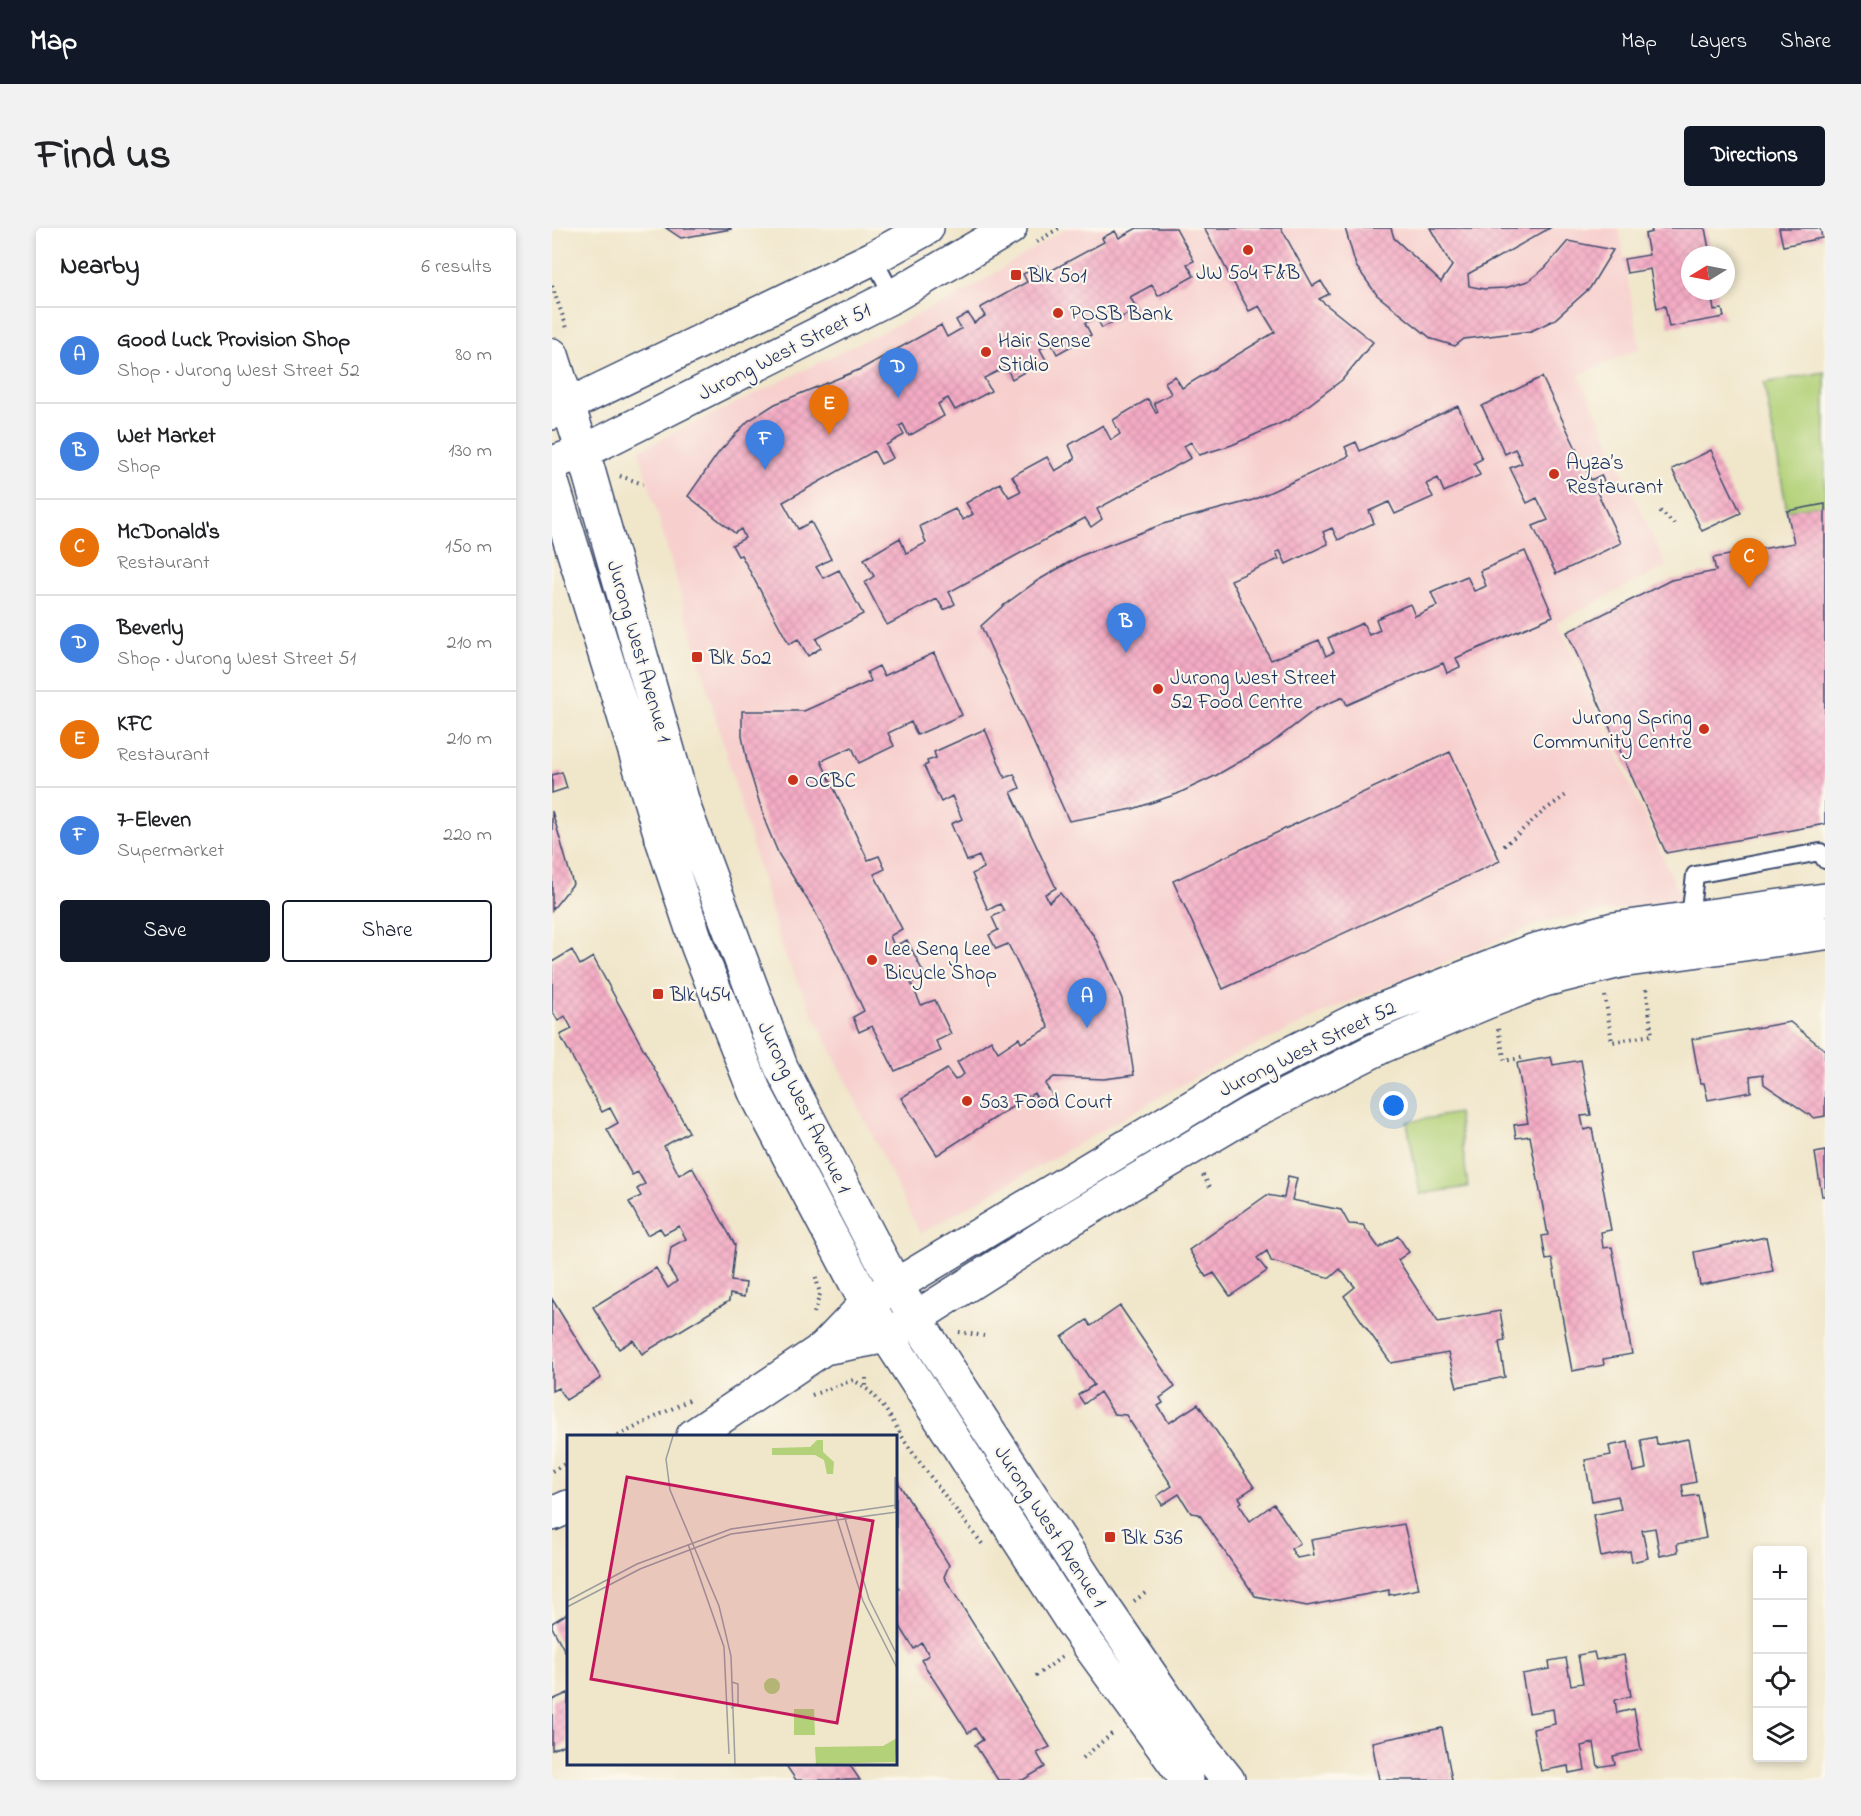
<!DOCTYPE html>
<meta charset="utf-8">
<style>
body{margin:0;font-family:"Indie Flower",sans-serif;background:#f2f2f2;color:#202124}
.controls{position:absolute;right:18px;bottom:18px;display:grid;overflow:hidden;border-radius:6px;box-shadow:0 3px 9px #0003}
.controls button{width:54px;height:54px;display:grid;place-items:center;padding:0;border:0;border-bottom:2px solid #e0e0e0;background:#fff;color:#202124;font:30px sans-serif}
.compass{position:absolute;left:1129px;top:18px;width:54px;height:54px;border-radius:50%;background:#fff;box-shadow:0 3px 9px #0003;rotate:260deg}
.you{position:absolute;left:842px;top:878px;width:21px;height:21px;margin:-15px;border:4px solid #fff;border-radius:50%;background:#1a73e8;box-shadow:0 0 0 9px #1a73e833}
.badge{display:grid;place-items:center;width:39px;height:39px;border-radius:50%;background:#111827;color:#fff;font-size:20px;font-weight:700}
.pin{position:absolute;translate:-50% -50px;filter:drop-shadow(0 2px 3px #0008)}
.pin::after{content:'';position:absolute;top:32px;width:21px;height:18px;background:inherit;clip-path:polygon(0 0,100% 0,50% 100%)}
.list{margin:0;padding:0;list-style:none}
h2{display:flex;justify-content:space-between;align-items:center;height:78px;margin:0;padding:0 24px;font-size:26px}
h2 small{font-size:20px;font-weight:400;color:#757577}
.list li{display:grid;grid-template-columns:39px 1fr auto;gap:18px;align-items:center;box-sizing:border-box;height:96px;padding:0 24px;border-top:2px solid #e0e0e0}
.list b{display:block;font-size:22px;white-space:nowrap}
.list p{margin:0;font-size:20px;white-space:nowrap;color:#757577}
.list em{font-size:20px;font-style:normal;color:#757577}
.actions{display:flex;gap:12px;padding:18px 24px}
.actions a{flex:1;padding:14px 0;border:2px solid #111827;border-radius:6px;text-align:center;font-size:21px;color:#111827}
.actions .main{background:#111827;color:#fff}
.icon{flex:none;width:33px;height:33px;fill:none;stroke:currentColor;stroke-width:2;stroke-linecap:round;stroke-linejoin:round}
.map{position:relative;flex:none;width:1273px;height:1552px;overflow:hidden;border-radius:6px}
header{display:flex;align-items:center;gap:36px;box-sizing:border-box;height:84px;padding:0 30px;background:#111827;color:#fff}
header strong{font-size:28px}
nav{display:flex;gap:33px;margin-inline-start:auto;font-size:21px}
.intro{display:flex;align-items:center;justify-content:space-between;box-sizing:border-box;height:144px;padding:0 36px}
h1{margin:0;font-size:42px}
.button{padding:15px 27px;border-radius:6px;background:#111827;color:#fff;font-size:21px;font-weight:700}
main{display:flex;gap:36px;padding:0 36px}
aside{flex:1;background:#fff;border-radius:6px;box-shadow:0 3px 9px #0003}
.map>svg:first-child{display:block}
.built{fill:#f7d0ce}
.park{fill:#b2d178;stroke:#66806b;stroke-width:1.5}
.building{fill:url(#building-cross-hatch)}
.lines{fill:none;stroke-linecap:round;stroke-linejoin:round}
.service-casing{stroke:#3b4a6e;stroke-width:20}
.minor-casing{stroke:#3b4a6e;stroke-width:36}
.tertiary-casing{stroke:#3b4a6e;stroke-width:36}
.path{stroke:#3b4a6e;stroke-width:4;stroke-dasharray:1.5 4.5;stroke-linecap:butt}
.service{stroke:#fff;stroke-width:16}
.minor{stroke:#fff;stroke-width:33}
.tertiary{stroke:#fff;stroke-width:33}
.poi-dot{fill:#c8321e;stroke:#fbf7ec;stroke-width:2}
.labels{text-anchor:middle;stroke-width:4.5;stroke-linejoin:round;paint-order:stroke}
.poi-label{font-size:21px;fill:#1b2f5e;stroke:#fbf7ec;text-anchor:start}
.street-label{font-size:21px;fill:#1b2f5e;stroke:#fbf7ec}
.inset-road{fill:none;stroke:#9b9d9f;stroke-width:1.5}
.view{fill:#c2185b;fill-opacity:0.15;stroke:#c2185b;stroke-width:3}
.inset-edge{fill:none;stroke:#1b2f5e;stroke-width:3}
</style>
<header>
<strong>Map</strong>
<nav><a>Map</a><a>Layers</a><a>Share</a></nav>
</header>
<div class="intro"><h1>Find us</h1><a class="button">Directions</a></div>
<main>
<aside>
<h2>Nearby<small>6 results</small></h2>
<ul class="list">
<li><span class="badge" style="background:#3f7fe0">A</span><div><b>Good Luck Provision Shop</b><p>Shop · Jurong West Street 52</p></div><em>80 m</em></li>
<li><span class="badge" style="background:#3f7fe0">B</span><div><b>Wet Market</b><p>Shop</p></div><em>130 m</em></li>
<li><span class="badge" style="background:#e8710a">C</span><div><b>McDonald's</b><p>Restaurant</p></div><em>150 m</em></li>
<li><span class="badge" style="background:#3f7fe0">D</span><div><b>Beverly</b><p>Shop · Jurong West Street 51</p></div><em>210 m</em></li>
<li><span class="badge" style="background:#e8710a">E</span><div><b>KFC</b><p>Restaurant</p></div><em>210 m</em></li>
<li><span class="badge" style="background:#3f7fe0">F</span><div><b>7-Eleven</b><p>Supermarket</p></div><em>220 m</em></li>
</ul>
<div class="actions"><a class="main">Save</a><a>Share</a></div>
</aside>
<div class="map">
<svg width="1273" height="1552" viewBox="0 0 1273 1552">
<defs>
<pattern id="building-cross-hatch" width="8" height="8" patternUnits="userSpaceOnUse" patternTransform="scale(1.5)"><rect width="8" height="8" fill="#f4acc4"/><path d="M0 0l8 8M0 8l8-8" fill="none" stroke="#d194ab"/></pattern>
</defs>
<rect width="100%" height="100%" fill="#fbf7ec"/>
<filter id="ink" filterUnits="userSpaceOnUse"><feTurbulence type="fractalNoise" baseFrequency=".0167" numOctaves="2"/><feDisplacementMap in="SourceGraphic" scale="12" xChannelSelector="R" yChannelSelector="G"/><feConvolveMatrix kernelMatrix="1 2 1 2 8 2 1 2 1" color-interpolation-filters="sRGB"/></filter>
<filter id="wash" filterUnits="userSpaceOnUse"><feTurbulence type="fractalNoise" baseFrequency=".008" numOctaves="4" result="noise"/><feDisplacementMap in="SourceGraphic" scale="24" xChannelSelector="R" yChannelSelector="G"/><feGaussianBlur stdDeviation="1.35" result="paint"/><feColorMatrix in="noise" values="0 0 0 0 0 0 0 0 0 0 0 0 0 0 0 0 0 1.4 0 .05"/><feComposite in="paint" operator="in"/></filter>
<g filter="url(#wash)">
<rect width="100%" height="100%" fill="#f0e6ca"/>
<path class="built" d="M 514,0 L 1067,0 L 1088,120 L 1027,147 L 1114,338 L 1006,394 L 1130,672 L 994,693 L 789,777 L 675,831 L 368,1006 L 230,721 L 87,222 L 415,63 Z"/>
<path class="park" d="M 1273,144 L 1273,276 L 1235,283 L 1212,155 Z
M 906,885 L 916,959 L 868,966 L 855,894 Z"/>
<g id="blocks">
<path class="building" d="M 114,0 L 179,0 L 179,1 L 129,10 Z
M 585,0 L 624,0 L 642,33 L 635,36 L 642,48 L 606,68 L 600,57 L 578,69 L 585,81 L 550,100 L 544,89 L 533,95 L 539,107 L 505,126 L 499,115 L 488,121 L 494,132 L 460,151 L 454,139 L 432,150 L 439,163 L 403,182 L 396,170 L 394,171 L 386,176 L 392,188 L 357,208 L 351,196 L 347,198 L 352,207 L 334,217 L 341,230 L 329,236 L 322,223 L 231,274 L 246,301 L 259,294 L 279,331 L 264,339 L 271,350 L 287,342 L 311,386 L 264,411 L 269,420 L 256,428 L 246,411 L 237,416 L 189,327 L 186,328 L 180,317 L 193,310 L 189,301 L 183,305 L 136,268 L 167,224 L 196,193 L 223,176 L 309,141 L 389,97 L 395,109 L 409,101 L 404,92 L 416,85 L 422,95 L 433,88 L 428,80 L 475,54 L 471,46 L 486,38 L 491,47 L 552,14 L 550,10 L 563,3 L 567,10 Z
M 652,0 L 729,0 L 761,58 L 769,53 L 777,66 L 767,71 L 821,114 L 790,152 L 738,191 L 680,217 L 647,227 L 639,214 L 632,218 L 639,230 L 545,281 L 550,291 L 539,299 L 533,290 L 397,364 L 403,376 L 392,382 L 385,371 L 335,397 L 313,355 L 322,348 L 312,331 L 348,310 L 354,325 L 374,315 L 368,298 L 403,281 L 411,292 L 421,286 L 414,275 L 448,255 L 457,269 L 469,263 L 460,248 L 495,229 L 503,243 L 523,231 L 517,217 L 551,197 L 559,212 L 568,206 L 561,192 L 596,171 L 604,185 L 606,184 L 602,175 L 619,166 L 613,154 L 623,148 L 630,160 L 723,104 L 707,78 L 697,83 Z
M 793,0 L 839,0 L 842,10 L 889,54 L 900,38 L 878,0 L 998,0 L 916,46 L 917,58 L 932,61 L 953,60 L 976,53 L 993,40 L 1016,13 L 1061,22 L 1038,60 L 1002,92 L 979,103 L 912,111 L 903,118 L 880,111 L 825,67 L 804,38 Z
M 1099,0 L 1153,0 L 1157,21 L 1138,27 L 1138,63 L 1165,63 L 1166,70 L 1160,71 L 1162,82 L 1170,81 L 1172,89 L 1117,99 L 1113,78 L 1105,80 L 1098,41 L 1075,45 L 1072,31 L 1097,27 L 1093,6 L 1100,4 Z
M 1227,0 L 1268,0 L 1270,10 L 1231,18 Z
M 990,149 L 1039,252 L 1049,247 L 1055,260 L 1045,264 L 1069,315 L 1004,346 L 981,298 L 996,292 L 985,270 L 975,275 L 958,240 L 970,235 L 963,221 L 953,226 L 930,178 Z
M 906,178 L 930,231 L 922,235 L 928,247 L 892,264 L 886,250 L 874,256 L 881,269 L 843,286 L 837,274 L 817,283 L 822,295 L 786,312 L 780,300 L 771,304 L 776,316 L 734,336 L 728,323 L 724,324 L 727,331 L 679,352 L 719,432 L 767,412 L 774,428 L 782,424 L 776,410 L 811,395 L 817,407 L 828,402 L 824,391 L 858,376 L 863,388 L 885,378 L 879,364 L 915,348 L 922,363 L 930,360 L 934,358 L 928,343 L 973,323 L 1001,388 L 904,430 L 908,439 L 895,445 L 891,435 L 795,477 L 791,469 L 764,481 L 717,517 L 663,548 L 625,566 L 581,581 L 517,593 L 429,398 L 452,377 L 485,353 L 528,328 L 611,296 L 701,272 L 797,228 L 793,219 L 804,214 L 808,223 Z
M 1159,222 L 1189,285 L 1150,303 L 1120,241 Z
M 1273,276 L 1273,596 L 1114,625 L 1015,404 L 1119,352 L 1164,343 L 1161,330 L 1242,315 L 1235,283 Z
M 382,425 L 410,487 L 365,507 L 359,494 L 336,505 L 342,518 L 307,535 L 300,519 L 269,533 L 316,632 L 327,628 L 333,641 L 322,646 L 350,701 L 338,708 L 342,718 L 355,712 L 373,748 L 359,755 L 369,777 L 383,772 L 399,806 L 384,813 L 389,823 L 343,843 L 320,798 L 307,804 L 301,789 L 312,783 L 286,728 L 262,682 L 227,627 L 214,596 L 195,534 L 190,508 L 190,483 L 252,483 L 319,453 L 315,444 L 327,438 L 332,448 Z
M 433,501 L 453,550 L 462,546 L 468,560 L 459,564 L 504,660 L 493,666 L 497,674 L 508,665 L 542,708 L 555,735 L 570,771 L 582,847 L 552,851 L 502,849 L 493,856 L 501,868 L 488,875 L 482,865 L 385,927 L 349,870 L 395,841 L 403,852 L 412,846 L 405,834 L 439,812 L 446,824 L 467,810 L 469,815 L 497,800 L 456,716 L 444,721 L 437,707 L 446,702 L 440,689 L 452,683 L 448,676 L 436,682 L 420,646 L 432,640 L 427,628 L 415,633 L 399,596 L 410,591 L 400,568 L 389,574 L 372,538 L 376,536 L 375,533 L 384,530 L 382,524 Z
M 898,524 L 948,633 L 671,761 L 621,653 Z
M 10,544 L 15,560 L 0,565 L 0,547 Z
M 0,583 L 21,656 L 0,682 Z
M 20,722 L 28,737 L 41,729 L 137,904 L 112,918 L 127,947 L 140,939 L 183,1017 L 179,1053 L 194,1055 L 192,1069 L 178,1066 L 177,1073 L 90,1126 L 81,1112 L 67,1121 L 41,1079 L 104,1040 L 116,1060 L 125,1053 L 116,1039 L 119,1019 L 134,1011 L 127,998 L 112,1006 L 108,1000 L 95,1007 L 77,974 L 89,968 L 85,961 L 93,956 L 86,944 L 80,947 L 55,901 L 66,895 L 58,880 L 50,884 L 8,807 L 20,801 L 13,788 L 6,793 L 0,782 L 0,734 Z
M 1238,794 L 1273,822 L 1273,888 L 1262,890 L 1212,856 L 1211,846 L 1198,848 L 1199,864 L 1156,872 L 1152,855 L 1148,855 L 1140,811 Z
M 999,829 L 1001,837 L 1029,832 L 1039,887 L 1029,888 L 1032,902 L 1040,900 L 1059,1002 L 1049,1004 L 1051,1020 L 1060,1019 L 1080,1126 L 1051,1131 L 1052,1137 L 1020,1143 L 1000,1031 L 994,1032 L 990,1008 L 996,1007 L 978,908 L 964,910 L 962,897 L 976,895 L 965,835 Z
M 1273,923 L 1273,968 L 1270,968 L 1263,925 Z
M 736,948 L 745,950 L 740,972 L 789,982 L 797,996 L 811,997 L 827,1020 L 846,1008 L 857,1024 L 846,1032 L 886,1094 L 948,1083 L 953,1113 L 947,1114 L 953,1149 L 905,1159 L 896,1125 L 839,1135 L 792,1068 L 803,1059 L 788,1041 L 778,1050 L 719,1033 L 715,1023 L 705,1030 L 715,1043 L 678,1068 L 662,1045 L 654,1049 L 637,1022 L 715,967 L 732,970 Z
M 1214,1009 L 1221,1043 L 1148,1057 L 1142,1024 Z
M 0,1071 L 49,1150 L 14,1172 L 6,1160 L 0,1163 Z
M 568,1078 L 623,1159 L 608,1170 L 611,1175 L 606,1178 L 617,1195 L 646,1176 L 702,1259 L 687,1269 L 690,1274 L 687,1276 L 698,1293 L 722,1276 L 748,1315 L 739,1321 L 745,1330 L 762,1327 L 759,1312 L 852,1296 L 867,1361 L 837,1367 L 837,1362 L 755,1378 L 703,1368 L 647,1286 L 639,1285 L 627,1266 L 610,1277 L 605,1268 L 620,1258 L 574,1187 L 562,1186 L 548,1164 L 532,1176 L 526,1167 L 542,1157 L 510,1109 L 535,1092 L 539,1098 Z
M 1104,1209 L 1105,1217 L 1136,1211 L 1144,1254 L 1130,1257 L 1132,1269 L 1146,1267 L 1154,1310 L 1125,1316 L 1126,1324 L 1108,1328 L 1103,1300 L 1090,1302 L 1096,1330 L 1080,1334 L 1078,1323 L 1049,1329 L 1041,1287 L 1069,1281 L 1066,1268 L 1040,1273 L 1033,1232 L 1059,1227 L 1057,1218 L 1076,1214 L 1081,1244 L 1094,1241 L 1089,1212 Z
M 344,1251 L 397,1337 L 392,1349 L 498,1519 L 485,1525 L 493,1539 L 471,1552 L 446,1552 L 423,1517 L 431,1512 L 423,1500 L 416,1505 L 369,1432 L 377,1427 L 370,1415 L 362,1421 L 344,1392 L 344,1362 L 347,1361 L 344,1356 Z
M 16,1385 L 16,1429 L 0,1399 L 0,1395 Z
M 1042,1424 L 1044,1432 L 1072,1427 L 1079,1468 L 1063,1472 L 1065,1485 L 1082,1481 L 1089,1522 L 1061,1528 L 1063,1536 L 1046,1539 L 1042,1515 L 1029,1518 L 1033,1542 L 1017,1545 L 1016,1538 L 989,1543 L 981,1501 L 1003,1496 L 1001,1481 L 977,1485 L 970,1446 L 998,1441 L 997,1433 L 1014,1430 L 1019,1457 L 1031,1455 L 1026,1427 Z
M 16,1465 L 16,1515 L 0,1522 L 0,1472 Z
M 890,1500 L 900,1552 L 827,1552 L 820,1514 Z
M 233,1536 L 297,1536 L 308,1552 L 244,1552 Z"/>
</g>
</g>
<g filter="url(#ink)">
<use href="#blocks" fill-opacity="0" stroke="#3b4a6e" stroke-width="1.5"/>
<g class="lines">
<defs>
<path id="service" d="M 321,30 L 341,68
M 1138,690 L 1143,647 L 1268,624 L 1273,632"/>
<path id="minor" d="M 272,1120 L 335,1108 L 521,990 L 698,885 L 831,818 L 935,774 L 992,752 L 1068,733 L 1273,705
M 141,1208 L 272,1120 L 316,1074 L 685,852 L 808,790 L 980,723 L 1062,701 L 1273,672
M 0,1286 L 16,1279"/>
<path id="tertiary" d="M 0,127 L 31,224 L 133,582 L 229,839 L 334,1040 L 364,1091 L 547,1372 L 637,1503 L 676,1552
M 0,185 L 321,30 L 375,0
M 0,235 L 31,224 L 341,68 L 458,0
M 0,254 L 110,611 L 146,719 L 202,862 L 306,1059 L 335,1108 L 520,1394 L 635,1552"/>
</defs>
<use href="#service" class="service-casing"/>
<use href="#minor" class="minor-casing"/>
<use href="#tertiary" class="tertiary-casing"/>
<path class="path" d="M 485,14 L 507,0
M 0,58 L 15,100
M 68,248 L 91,256
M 1108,283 L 1122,296
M 952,618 L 993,582 L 1017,565
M 1053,768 L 1060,814 L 1100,807 L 1094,759
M 946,801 L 953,833 L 973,829
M 651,947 L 658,959
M 262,1085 L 268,1066 L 263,1046
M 407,1104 L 432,1108
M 314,1150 L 314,1159
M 260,1167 L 301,1152 C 330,1167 339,1192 356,1218 C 380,1252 406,1284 431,1317
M 66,1208 L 137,1172
M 0,1243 L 16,1234
M 582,1373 L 596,1363
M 484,1448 L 510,1429
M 531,1530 L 563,1503"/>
<use href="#service" class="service"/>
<use href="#minor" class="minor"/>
<use href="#tertiary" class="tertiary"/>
</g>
</g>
<g class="poi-dot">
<circle cx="696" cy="22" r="6"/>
<rect x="458" y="41" width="12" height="12" rx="3"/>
<circle cx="506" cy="85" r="6"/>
<circle cx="434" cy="124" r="6"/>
<circle cx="1002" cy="246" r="6"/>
<rect x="139" y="423" width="12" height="12" rx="3"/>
<circle cx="606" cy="461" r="6"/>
<circle cx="1152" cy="501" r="6"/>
<circle cx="241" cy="552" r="6"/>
<circle cx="320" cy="732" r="6"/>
<rect x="100" y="760" width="12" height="12" rx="3"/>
<circle cx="415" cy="873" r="6"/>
<rect x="552" y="1303" width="12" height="12" rx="3"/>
</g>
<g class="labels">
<g class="poi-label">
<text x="696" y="51" text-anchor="middle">JW 504 F&amp;B</text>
<text x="476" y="54">Blk 501</text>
<text x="518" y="92">POSB Bank</text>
<text x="446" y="119">Hair Sense<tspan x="446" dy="24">Stidio</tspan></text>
<text x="1014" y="241">Ayza’s<tspan x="1014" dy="24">Restaurant</tspan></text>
<text x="157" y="436">Blk 502</text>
<text x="618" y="456">Jurong West Street<tspan x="618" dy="24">52 Food Centre</tspan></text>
<text x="1140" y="496" text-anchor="end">Jurong Spring<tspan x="1140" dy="24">Community Centre</tspan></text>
<text x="253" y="559">OCBC</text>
<text x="332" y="727">Lee Seng Lee<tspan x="332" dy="24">Bicycle Shop</tspan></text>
<text x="118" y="773">Blk 454</text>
<text x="427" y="880">503 Food Court</text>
<text x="570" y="1316">Blk 536</text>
</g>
<g class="street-label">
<text transform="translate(232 123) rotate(-27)" y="7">Jurong West Street 51</text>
<text transform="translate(88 423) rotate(74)" y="7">Jurong West Avenue 1</text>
<text transform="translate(755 820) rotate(-26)" y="7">Jurong West Street 52</text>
<text transform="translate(253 879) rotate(64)" y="7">Jurong West Avenue 1</text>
<text transform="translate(499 1298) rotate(57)" y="7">Jurong West Avenue 1</text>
</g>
</g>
<g transform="translate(15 1207)">
<rect width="330" height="330" fill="#f0e6ca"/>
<path d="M 250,5 L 256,5 L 256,17 L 267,27 L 266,39 L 260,39 L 257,25 L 248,20 L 205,20 L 205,13 L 243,12 Z" fill="#b2d178"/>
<path d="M197 251a8 8 0 1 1 16 0a8 8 0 1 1-16 0ZM 227,274 L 247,274 L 248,300 L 227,300 ZM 330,303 L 328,327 L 249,329 L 248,312 L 316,311 Z" fill="#b2d178"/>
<path class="inset-road" d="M 106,1 L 99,24 L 103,55 L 152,171 L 164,221 L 168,329M 328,42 L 328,74M 277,80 L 302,164 L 330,220M 269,81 L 296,166 L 330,233M 121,109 L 157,212 L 162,319M 0,166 L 70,129 L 164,94 L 330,70M 0,172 L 73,134 L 164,99 L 330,77M 164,273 L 171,269 L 171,249 L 165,247"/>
<path class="view" d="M 60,42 L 306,86 L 270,288 L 24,244 Z"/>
<rect width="330" height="330" class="inset-edge"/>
</g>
</svg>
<div class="controls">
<button>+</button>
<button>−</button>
<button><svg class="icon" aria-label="locate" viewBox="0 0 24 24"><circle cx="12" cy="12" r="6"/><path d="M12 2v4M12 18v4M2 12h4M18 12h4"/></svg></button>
<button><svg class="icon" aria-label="layers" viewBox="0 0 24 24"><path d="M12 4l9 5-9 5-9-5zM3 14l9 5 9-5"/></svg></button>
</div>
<svg class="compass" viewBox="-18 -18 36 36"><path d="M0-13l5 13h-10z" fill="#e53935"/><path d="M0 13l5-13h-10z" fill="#757577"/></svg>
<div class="you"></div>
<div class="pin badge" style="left:535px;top:800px;background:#3f7fe0">A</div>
<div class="pin badge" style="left:574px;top:425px;background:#3f7fe0">B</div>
<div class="pin badge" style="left:1197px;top:360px;background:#e8710a">C</div>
<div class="pin badge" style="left:346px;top:170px;background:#3f7fe0">D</div>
<div class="pin badge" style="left:277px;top:207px;background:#e8710a">E</div>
<div class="pin badge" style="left:213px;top:242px;background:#3f7fe0">F</div>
</div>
</main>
